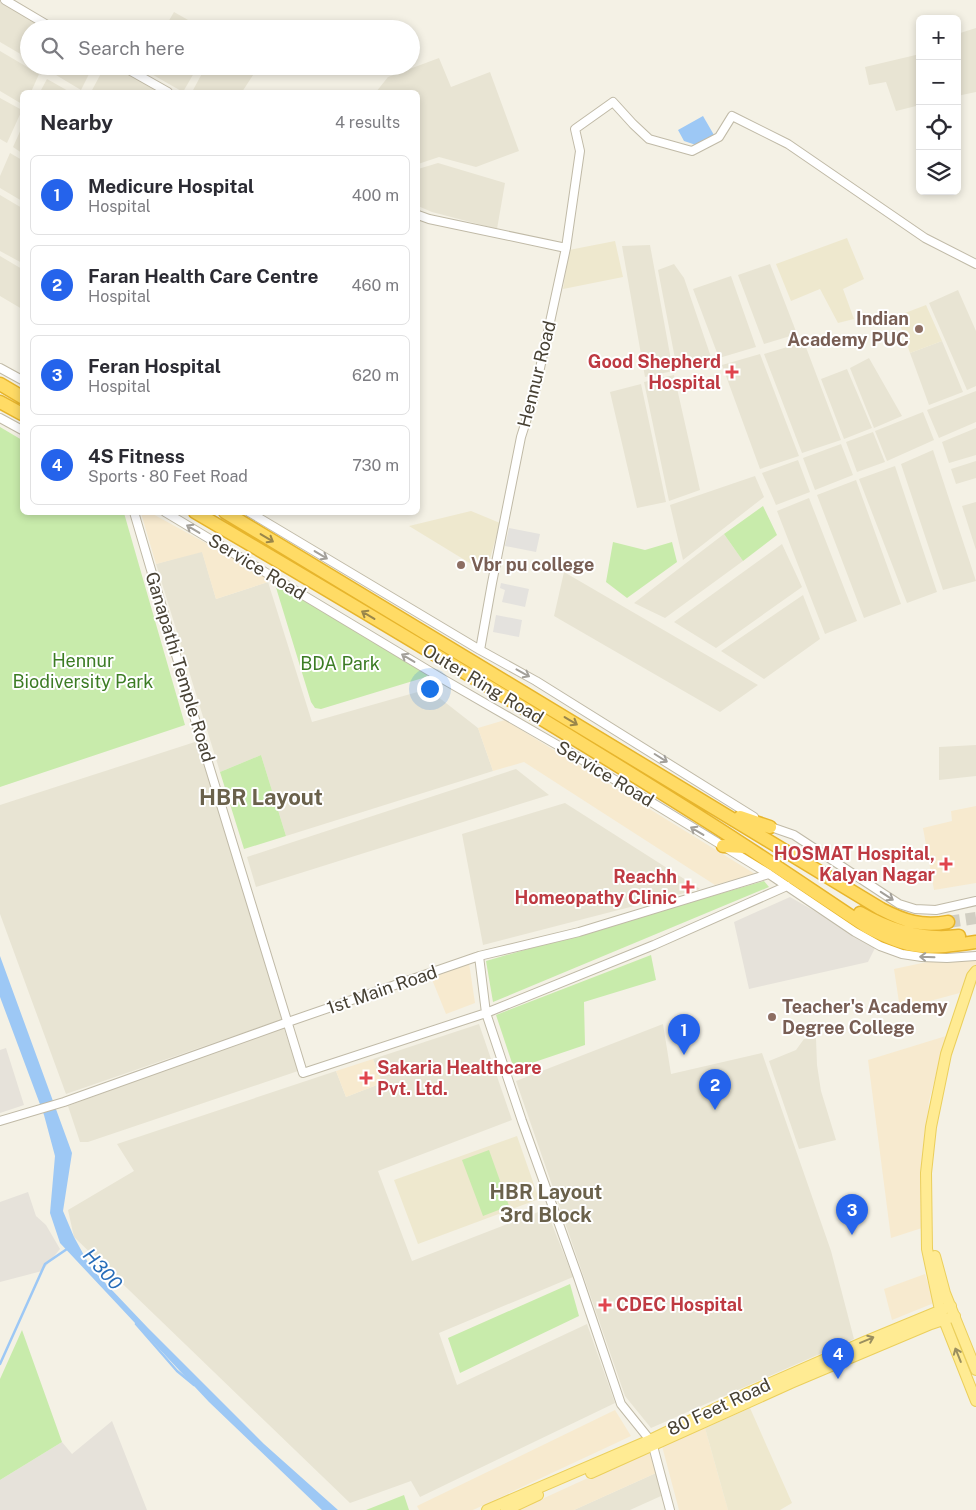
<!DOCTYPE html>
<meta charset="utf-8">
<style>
body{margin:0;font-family:"Public Sans",sans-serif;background:#f7f7f7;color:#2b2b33}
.controls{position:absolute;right:15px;top:15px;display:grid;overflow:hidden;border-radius:8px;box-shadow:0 2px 8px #0003}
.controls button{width:45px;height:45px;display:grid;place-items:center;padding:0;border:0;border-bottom:1px solid #e1e1e2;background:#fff;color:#2b2b33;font:25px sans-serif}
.you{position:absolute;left:429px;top:688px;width:18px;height:18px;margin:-12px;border:4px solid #fff;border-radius:50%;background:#1a73e8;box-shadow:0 0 0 8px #1a73e833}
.badge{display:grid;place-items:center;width:32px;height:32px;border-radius:50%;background:#2563eb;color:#fff;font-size:16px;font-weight:700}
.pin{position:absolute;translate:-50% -41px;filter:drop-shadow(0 1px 2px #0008)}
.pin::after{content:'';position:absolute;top:26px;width:18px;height:15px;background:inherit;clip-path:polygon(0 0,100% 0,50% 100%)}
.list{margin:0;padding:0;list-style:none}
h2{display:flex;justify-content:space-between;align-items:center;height:65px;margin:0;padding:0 20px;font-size:21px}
h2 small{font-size:16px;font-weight:400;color:#7c7c81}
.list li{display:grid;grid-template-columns:32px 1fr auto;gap:15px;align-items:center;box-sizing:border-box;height:80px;margin:0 10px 10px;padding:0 10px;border:1px solid #e1e1e2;border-radius:8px}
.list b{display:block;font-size:19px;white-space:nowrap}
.list p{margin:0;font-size:16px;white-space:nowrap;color:#7c7c81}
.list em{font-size:16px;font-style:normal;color:#7c7c81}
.icon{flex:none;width:28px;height:28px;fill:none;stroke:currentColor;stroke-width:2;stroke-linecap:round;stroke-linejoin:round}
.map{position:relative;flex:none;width:976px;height:1510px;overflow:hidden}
.search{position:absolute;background:#fff;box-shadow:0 2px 8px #0003;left:20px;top:20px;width:400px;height:55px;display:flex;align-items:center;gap:12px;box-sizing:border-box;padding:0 18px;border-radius:28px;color:#7c7c81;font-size:19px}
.panel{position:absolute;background:#fff;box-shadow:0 2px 8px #0003;left:20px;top:90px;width:400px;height:425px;border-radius:8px}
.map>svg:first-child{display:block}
.residential{fill:#e8e4d3}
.commercial{fill:#f7eacf}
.industrial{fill:#e6e2da}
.education{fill:#eee8ce}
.green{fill:#c8ebab}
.parking{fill:#e4e2de}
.water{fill:#9dc8f5}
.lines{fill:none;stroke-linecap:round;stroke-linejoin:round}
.stream{stroke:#9dc8f5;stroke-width:2.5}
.highway-tunnel{stroke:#d1cec2;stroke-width:12;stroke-dasharray:12 6;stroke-linecap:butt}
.minor-casing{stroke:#c0baa7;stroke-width:10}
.major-casing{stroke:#ebcf5c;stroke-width:12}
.highway-casing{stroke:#e7b52c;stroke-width:15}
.minor{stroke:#fff;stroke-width:8}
.major{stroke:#ffeb93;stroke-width:10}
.highway{stroke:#ffdb65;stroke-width:12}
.oneway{stroke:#a3a09a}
.oneway2{stroke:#9a864a}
.oneway3{stroke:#9a8e5f}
.education-dot{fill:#8d6e63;stroke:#fff;stroke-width:2}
.health-dot{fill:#e0444e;stroke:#fff;stroke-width:2}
.labels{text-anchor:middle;stroke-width:4;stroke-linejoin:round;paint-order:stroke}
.education-label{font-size:18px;font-weight:bold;fill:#785e54;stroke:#fff;text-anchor:start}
.health-label{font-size:18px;font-weight:bold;fill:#be3a42;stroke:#fff;text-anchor:end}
.street-label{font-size:18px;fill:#474134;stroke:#fff}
.park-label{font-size:18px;fill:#3c7c24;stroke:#fff}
.water-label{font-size:19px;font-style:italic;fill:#276db9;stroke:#fff}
.quarter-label{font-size:20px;font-weight:bold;fill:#6a614b;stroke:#fff}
.district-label{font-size:22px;font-weight:bold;fill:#6a614b;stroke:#fff}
</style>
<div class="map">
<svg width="976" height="1510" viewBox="0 0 976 1510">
<rect width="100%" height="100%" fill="#f4f1e5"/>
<path class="residential" d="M 0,2 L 48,29 L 29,29 L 29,59 L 0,42 Z
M 174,12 L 204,29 L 164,29 Z
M 976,28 L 976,92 L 957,96 L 957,34 Z
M 0,51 L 39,74 L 31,92 L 22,92 L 22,104 L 0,91 Z
M 920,54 L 920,105 L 896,111 L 886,82 L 869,85 L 865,67 Z
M 439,58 L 451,87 L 490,72 L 519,151 L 476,167 L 439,157 L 418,164 L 418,92 L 376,92 L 388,77 Z
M 41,66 L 93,66 L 81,90 Z
M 105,66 L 115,66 L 161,92 L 91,92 Z
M 143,66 L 198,66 L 183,92 L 141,68 Z
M 206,66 L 259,66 L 242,92 L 192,92 Z
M 47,79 L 70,92 L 40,92 Z
M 0,98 L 22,110 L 7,143 L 0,139 Z
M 22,127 L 22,153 L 13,147 Z
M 10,153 L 22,160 L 22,201 L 0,188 L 0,176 Z
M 438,163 L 505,183 L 497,229 L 432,212 L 418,206 L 418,169 Z
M 0,195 L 22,208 L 22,263 L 0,251 Z
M 650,245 L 673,371 L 645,377 L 622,246 Z
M 0,256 L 22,269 L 22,309 L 0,296 Z
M 674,264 L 684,278 L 712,360 L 677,369 L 658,270 Z
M 770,264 L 797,334 L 764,344 L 738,275 Z
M 731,276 L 756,347 L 719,358 L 693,289 Z
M 958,290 L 976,331 L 976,386 L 967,390 L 929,303 Z
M 942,341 L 963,392 L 929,405 L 910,353 Z
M 804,342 L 841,440 L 802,453 L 764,354 Z
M 760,354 L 799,456 L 760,469 L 722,365 Z
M 869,358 L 902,416 L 874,428 L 850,368 Z
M 847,369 L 872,428 L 844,439 L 821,379 Z
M 674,375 L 700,490 L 669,501 L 644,382 Z
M 641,384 L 666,502 L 637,508 L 610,392 Z
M 976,391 L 976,422 L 939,438 L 927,410 Z
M 923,412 L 934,440 L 887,461 L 875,431 Z
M 976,428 L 976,455 L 949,463 L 942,442 Z
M 873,432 L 885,462 L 857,472 L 846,442 Z
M 841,444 L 853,475 L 815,490 L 803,458 Z
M 933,450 L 976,581 L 943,590 L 901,464 Z
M 798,460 L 810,492 L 776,505 L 762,473 Z
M 976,461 L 976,478 L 956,484 L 951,469 Z
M 895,466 L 937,592 L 907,603 L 859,479 Z
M 755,476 L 764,497 L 683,560 L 670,505 Z
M 856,480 L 901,604 L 864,618 L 817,495 Z
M 809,498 L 857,621 L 825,634 L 777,511 Z
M 976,502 L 976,550 L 962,506 Z
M 724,534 L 743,561 L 665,618 L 634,603 Z
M 782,544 L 802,587 L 716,648 L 674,622 Z
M 202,551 L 216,599 L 268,582 L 312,722 L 428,689 L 478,728 L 493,771 L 286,836 L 261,755 L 220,772 L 156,564 Z
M 564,572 L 758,685 L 720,712 L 554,616 Z
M 803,595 L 820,639 L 764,679 L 721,651 Z
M 198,741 L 283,1019 L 66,1094 L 0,914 L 0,805 Z
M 976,745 L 976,776 L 939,780 L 939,747 Z
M 516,769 L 549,795 L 256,887 L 247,857 Z
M 565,803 L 700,889 L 483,945 L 462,834 Z
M 479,1024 L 512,1120 L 378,1171 L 412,1261 L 546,1209 L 573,1277 L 439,1333 L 457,1385 L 587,1324 L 615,1403 L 420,1497 L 411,1481 L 350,1503 L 74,1237 L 68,1210 L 134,1171 L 117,1144 L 336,1071 L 346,1097 L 382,1083 L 373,1059 Z
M 663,1024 L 671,1074 L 762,1053 L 831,1251 L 854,1339 L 651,1428 L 625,1396 L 516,1081 Z
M 283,1026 L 298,1071 L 88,1142 L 80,1142 L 68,1106 Z
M 816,1038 L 817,1065 L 821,1091 L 836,1140 L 799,1149 L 769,1061 L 796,1050 L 804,1039 Z
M 656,1473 L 661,1496 L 630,1510 L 574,1510 Z"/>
<path class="commercial" d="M 141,513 L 151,513 L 266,576 L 268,582 L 216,599 L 202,552 L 156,564 Z
M 505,720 L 755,874 L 715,885 L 524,762 L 493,771 L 478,728 Z
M 976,806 L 976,883 L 934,890 L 923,828 L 952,821 L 951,811 Z
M 976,958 L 976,981 L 971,990 L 900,1009 L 894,969 L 941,959 Z
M 469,963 L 475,1003 L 446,1014 L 431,977 Z
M 946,1036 L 929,1101 L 923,1166 L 922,1228 L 891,1238 L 868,1060 Z
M 373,1059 L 382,1083 L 346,1097 L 336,1071 Z
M 925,1274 L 934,1303 L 892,1320 L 884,1289 Z
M 615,1410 L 631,1436 L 473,1510 L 419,1510 L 417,1506 Z
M 705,1428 L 728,1510 L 679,1510 L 662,1446 Z
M 649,1450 L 656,1473 L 574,1510 L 518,1510 Z"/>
<path class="industrial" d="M 790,897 L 876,946 L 868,962 L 749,989 L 734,922 Z
M 6,1048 L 24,1105 L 0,1113 L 0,1050 Z
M 28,1192 L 36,1216 L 46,1225 L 60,1249 L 42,1271 L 0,1282 L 0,1202 Z
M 112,1421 L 147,1510 L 0,1510 L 0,1480 L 62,1442 L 72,1454 Z"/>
<path class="education" d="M 847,238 L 864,279 L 843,289 L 854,319 L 838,323 L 820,289 L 791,301 L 776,264 Z
M 615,241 L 623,277 L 563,289 L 569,250 Z
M 926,305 L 942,341 L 910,353 L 897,316 Z
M 471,511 L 500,523 L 486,573 L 409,526 Z
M 517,1136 L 539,1199 L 418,1244 L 394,1180 Z
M 750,1408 L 792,1503 L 780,1510 L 728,1510 L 705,1428 Z"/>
<path class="green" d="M 0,427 L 22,440 L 22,512 L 124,513 L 185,725 L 0,787 Z
M 763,506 L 777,535 L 743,561 L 724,534 Z
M 613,542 L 645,550 L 672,542 L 677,562 L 627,598 L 606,582 Z
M 274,581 L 428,674 L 426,677 L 321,709 L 315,708 L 311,702 Z
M 261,755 L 286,836 L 244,849 L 220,772 Z
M 764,881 L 769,887 L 493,1002 L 486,961 Z
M 651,955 L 656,980 L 584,1002 L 585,1045 L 514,1069 L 496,1015 Z
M 489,1150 L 509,1206 L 483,1216 L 462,1160 Z
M 570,1284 L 579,1316 L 460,1373 L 448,1338 Z
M 22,1330 L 62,1442 L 0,1480 L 0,1379 Z
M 404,1495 L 409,1510 L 366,1510 Z"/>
<path class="parking" d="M 509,528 L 540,534 L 536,552 L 505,546 Z
M 501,583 L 529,589 L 525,607 L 502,602 L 505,590 L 500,588 Z
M 496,615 L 522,620 L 519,637 L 493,632 Z"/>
<path class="water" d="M 703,116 L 714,135 L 696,145 L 684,141 L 678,130 Z
M 0,956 L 72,1153 L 63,1211 L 74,1237 L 91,1268 L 148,1328 L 264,1444 L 338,1510 L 322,1510 L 209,1402 L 60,1243 L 50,1213 L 55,1156 L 44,1115 L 0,997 Z"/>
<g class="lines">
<path class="stream" d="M 136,1324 L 177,1371 L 194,1385
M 0,1364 L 45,1264 L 67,1249"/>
<path class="highway-tunnel" d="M 948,922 L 976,918"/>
<defs>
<path id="minor" d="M 5,0 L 54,29
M 122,66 L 168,92
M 418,215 L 429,219 L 566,248
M 0,368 L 22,380
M 0,418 L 22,430
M 134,512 L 199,733 L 303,1073 L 486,1013 L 654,945 L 787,886
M 165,512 L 441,678 L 566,750 L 769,874 L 855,932 L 880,946 L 902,954 L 922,957 L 947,958 L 976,956
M 249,512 L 480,650 L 536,681 L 754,817
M 480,650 L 492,583 L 521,437 L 534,396 L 566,248 L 580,151 L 575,129 L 613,102 L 633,124 L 649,139 L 692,151 L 719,137 L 732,116 L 788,144 L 925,238 L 976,264
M 768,826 L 794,835 L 899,904 L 915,909 L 936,910 L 976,901
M 479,956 L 486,1013 L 522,1121 L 578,1277 L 621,1404 L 650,1440 L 653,1446 L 670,1510
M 0,1121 L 64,1102 L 288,1022 L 479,956 L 579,932 L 769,874"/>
<path id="major" d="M 976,971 L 972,976 L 946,1054 L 931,1127 L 926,1173 L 927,1249 L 940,1310 L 976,1401
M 935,1256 L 945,1293 L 976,1370
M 591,1473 L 791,1383 L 931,1324 L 955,1316
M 487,1510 L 650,1440 L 750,1392 L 864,1342 L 951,1306
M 506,1510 L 538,1495"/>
<path id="highway" d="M 0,384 L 22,397
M 0,402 L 22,414
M 195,512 C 367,613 539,715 708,822 C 762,856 814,892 867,927 C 911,951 928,949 976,942
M 225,512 L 881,909 C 904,921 922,927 948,922
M 740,817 L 770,827
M 723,846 L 746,847
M 860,913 C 891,931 923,941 959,936"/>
</defs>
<use href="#minor" class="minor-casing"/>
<use href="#major" class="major-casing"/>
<use href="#highway" class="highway-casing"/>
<use href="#minor" class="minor"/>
<use href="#major" class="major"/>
<use href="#highway" class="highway"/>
</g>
<defs><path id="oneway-shaft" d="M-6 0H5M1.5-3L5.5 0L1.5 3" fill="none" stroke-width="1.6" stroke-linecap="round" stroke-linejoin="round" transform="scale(1.25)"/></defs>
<g class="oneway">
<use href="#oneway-shaft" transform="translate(193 529) rotate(-149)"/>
<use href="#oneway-shaft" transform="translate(321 555) rotate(31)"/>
<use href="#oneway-shaft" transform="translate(408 658) rotate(-149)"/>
<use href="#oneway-shaft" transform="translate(523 673) rotate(29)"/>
<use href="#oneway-shaft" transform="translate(661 758) rotate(32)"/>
<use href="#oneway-shaft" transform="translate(697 831) rotate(-149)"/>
<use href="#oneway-shaft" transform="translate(887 896) rotate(33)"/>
<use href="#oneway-shaft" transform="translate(927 957) rotate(-178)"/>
</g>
<g class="oneway2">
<use href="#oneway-shaft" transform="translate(267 538) rotate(31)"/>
<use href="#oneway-shaft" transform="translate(368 615) rotate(-149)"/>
<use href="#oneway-shaft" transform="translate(571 721) rotate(31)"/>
</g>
<g class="oneway3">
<use href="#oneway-shaft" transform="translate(867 1340) rotate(-23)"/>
<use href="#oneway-shaft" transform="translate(958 1355) rotate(-112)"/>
</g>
<g class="education-dot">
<circle cx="919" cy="329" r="5"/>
<circle cx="461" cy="565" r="5"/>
<circle cx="772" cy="1017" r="5"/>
</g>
<g class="health-dot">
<path d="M729.5 364.5h5v5h5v5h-5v5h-5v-5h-5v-5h5z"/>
<path d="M943.5 856.5h5v5h5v5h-5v5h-5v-5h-5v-5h5z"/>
<path d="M685.5 879.5h5v5h5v5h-5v5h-5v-5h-5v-5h5z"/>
<path d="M363.5 1070.5h5v5h5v5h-5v5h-5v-5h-5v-5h5z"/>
<path d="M602.5 1297.5h5v5h5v5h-5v5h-5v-5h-5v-5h5z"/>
</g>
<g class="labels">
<g class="education-label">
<text x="909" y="325" text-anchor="end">Indian<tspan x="909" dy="21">Academy PUC</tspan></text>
<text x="471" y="571">Vbr pu college</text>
<text x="782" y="1013">Teacher's Academy<tspan x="782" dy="21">Degree College</tspan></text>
</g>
<g class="health-label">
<text x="721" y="368">Good Shepherd<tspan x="721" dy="21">Hospital</tspan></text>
<text x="935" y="860">HOSMAT Hospital,<tspan x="935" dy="21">Kalyan Nagar</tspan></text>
<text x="677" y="883">Reachh<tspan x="677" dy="21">Homeopathy Clinic</tspan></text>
<text x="377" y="1074" text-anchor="start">Sakaria Healthcare<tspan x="377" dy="21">Pvt. Ltd.</tspan></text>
<text x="616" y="1311" text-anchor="start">CDEC Hospital</text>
</g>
<g class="street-label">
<text transform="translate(537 374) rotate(-76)" y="6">Hennur Road</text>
<text transform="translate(257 567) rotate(31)" y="6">Service Road</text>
<text transform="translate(180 667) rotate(73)" y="6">Ganapathi Temple Road</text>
<text transform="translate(483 684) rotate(31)" y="6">Outer Ring Road</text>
<text transform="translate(605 774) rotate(31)" y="6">Service Road</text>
<text transform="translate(382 990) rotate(-19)" y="6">1st Main Road</text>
<text transform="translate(719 1407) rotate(-25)" y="6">80 Feet Road</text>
</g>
<g class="park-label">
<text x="83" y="667">Hennur<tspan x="83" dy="21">Biodiversity Park</tspan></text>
<text x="340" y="670">BDA Park</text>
</g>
<g class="water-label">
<text transform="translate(103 1269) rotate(48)" y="7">H300</text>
</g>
<g class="quarter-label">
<text x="546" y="1199">HBR Layout<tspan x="546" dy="23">3rd Block</tspan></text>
</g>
<g class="district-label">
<text x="261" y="805">HBR Layout</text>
</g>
</g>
</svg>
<div class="controls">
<button>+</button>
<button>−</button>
<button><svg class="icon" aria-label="locate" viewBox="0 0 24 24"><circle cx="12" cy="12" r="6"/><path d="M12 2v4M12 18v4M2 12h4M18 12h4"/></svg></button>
<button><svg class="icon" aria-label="layers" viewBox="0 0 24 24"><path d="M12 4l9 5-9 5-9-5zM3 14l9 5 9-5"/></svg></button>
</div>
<div class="you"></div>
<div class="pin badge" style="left:684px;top:1055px">1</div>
<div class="pin badge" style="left:715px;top:1110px">2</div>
<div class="pin badge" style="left:852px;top:1235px">3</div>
<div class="pin badge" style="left:838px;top:1379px">4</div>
<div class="search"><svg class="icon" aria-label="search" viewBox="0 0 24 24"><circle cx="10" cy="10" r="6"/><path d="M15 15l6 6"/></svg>Search here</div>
<section class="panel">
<h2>Nearby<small>4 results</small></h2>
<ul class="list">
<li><span class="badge">1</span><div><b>Medicure Hospital</b><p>Hospital</p></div><em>400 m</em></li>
<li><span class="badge">2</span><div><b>Faran Health Care Centre</b><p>Hospital</p></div><em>460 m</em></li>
<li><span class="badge">3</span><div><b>Feran Hospital</b><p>Hospital</p></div><em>620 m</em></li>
<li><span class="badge">4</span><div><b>4S Fitness</b><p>Sports · 80 Feet Road</p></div><em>730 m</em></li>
</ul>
</section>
</div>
